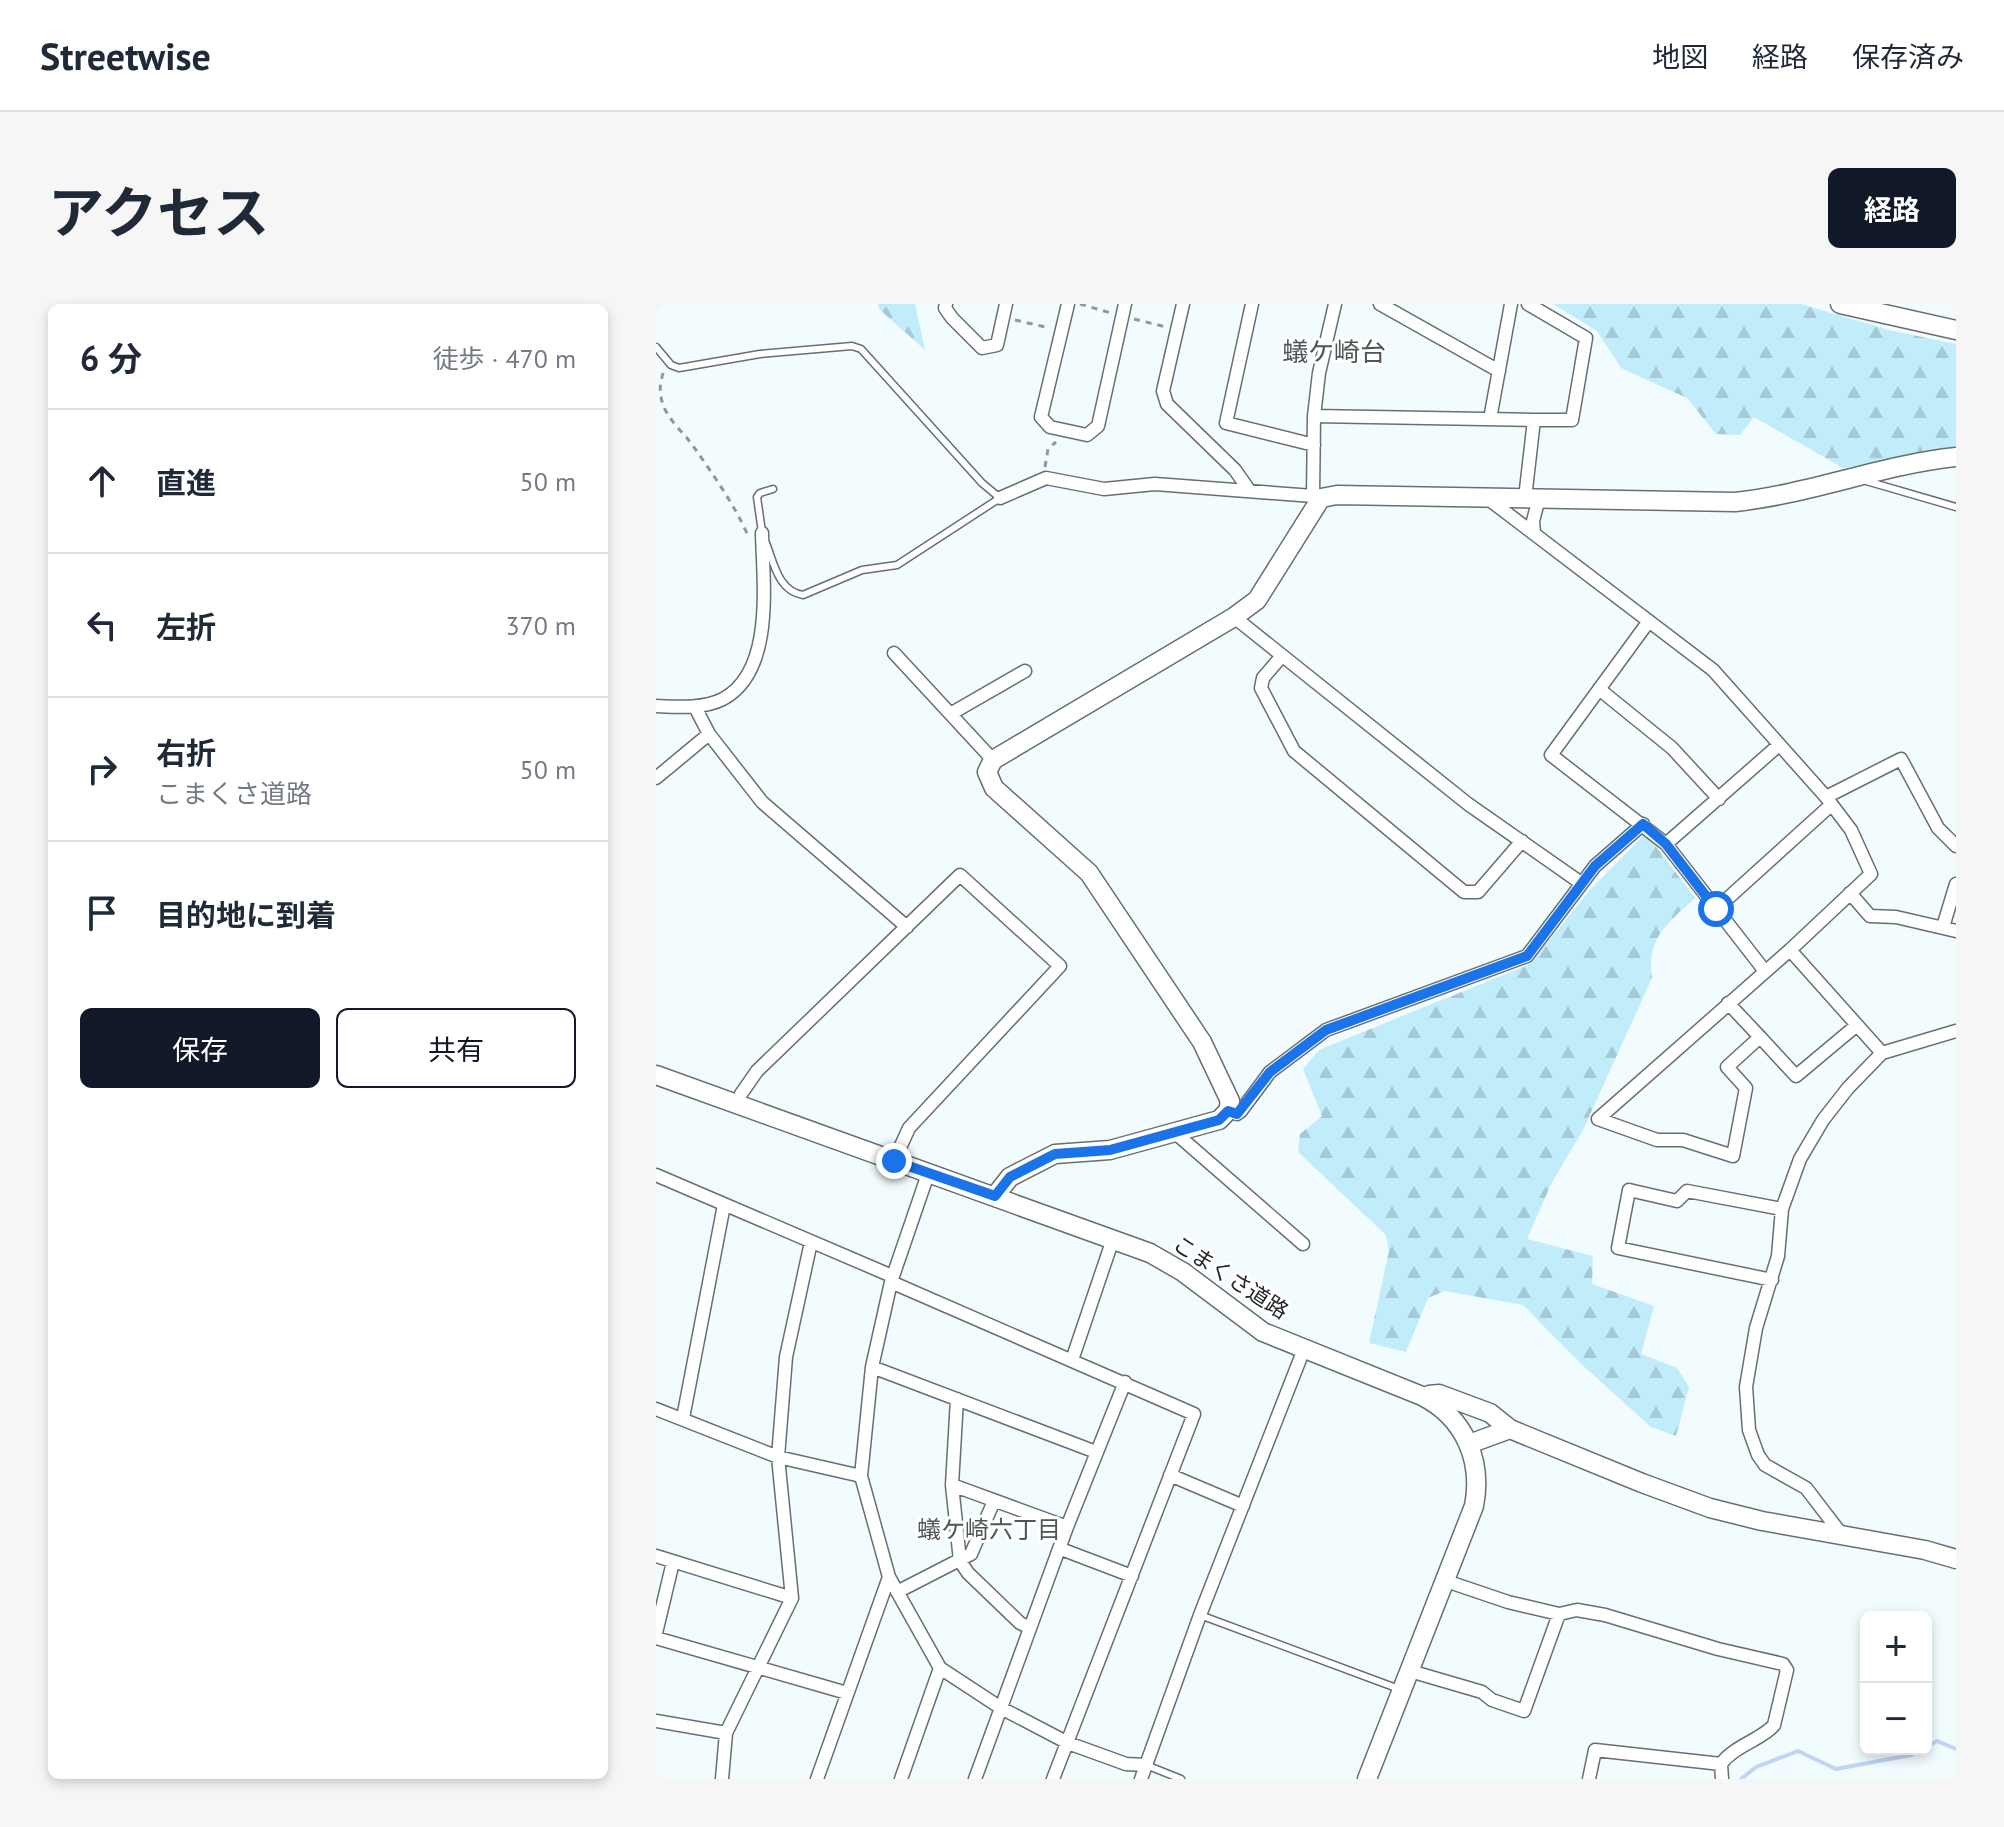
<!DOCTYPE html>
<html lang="ja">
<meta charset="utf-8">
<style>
body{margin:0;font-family:"PT Sans","Noto Sans JP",sans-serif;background:#f6f6f7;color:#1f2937}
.controls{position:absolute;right:24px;bottom:24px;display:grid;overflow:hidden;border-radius:12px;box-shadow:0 4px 12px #0003}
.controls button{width:72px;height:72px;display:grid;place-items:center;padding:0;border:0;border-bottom:2px solid #e0e1e3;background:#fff;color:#1f2937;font:40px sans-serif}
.stop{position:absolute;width:24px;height:24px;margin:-18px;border:6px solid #1a73e8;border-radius:50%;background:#fff}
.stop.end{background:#1a73e8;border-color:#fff;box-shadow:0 2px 8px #0008}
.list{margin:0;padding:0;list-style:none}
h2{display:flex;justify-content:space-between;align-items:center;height:104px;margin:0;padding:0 32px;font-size:34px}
h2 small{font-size:26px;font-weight:400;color:#747a83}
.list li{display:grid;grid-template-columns:52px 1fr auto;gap:24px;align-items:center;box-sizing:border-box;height:144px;padding:0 32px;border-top:2px solid #e0e1e3}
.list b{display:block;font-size:30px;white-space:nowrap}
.list p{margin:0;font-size:26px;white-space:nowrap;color:#747a83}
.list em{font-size:26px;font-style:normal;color:#747a83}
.actions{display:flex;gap:16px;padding:24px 32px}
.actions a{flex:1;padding:18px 0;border:2px solid #111827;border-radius:12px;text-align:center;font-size:28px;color:#111827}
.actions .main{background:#111827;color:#fff}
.icon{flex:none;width:44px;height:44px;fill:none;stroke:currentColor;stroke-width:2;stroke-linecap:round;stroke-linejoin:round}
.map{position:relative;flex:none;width:1300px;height:1475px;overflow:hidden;border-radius:12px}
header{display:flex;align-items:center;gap:48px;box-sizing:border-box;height:112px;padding:0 40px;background:#fff;border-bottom:2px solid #e0e1e3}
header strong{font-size:38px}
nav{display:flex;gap:44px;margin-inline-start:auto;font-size:28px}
.intro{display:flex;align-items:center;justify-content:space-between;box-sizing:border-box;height:192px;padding:0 48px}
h1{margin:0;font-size:56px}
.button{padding:20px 36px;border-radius:12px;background:#111827;color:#fff;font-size:28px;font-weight:700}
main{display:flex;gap:48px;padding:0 48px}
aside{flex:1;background:#fff;border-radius:12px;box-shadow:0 4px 12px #0003}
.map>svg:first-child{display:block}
.forest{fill:url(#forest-firs)}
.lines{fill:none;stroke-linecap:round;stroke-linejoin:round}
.stream{stroke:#c3d3f7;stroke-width:4}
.lane-casing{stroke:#676f71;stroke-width:9}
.street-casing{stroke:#676f71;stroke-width:15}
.secondary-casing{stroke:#676f71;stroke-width:21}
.path{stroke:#919799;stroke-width:3;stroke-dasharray:6 6;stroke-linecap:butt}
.lane{stroke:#fff;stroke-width:6}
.street{stroke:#fff;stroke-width:12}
.secondary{stroke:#fff;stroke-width:18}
.route{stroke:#1a73e8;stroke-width:10}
.labels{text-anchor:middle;stroke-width:6;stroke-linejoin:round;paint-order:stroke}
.street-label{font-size:22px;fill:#242728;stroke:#fff}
.neighbourhood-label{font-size:24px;fill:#4e5658;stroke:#fff}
.quarter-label{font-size:26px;fill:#4e5658;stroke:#fff}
</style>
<header>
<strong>Streetwise</strong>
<nav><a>地図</a><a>経路</a><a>保存済み</a></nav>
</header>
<div class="intro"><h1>アクセス</h1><a class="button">経路</a></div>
<main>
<aside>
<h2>6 分<small>徒歩 · 470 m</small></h2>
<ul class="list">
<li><svg class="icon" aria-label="ahead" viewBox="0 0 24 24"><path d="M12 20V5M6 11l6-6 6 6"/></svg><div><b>直進</b></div><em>50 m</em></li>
<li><svg class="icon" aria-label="left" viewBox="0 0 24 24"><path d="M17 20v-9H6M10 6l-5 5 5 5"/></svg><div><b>左折</b></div><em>370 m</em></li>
<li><svg class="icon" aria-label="right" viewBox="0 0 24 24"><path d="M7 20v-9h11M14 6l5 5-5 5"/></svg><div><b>右折</b><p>こまくさ道路</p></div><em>50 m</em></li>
<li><svg class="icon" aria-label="arrive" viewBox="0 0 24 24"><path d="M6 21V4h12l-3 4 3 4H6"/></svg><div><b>目的地に到着</b></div></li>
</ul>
<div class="actions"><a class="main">保存</a><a>共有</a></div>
</aside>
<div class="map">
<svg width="1300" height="1475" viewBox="0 0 1300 1475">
<defs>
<pattern id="forest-firs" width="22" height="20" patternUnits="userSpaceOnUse" patternTransform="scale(2)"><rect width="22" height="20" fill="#c1ecf9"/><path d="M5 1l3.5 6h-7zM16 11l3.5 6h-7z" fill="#a6cad5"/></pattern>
</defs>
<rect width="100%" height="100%" fill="#f2fbfd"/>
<path class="forest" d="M 222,0 L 259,0 L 269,46 L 223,5 Z
M 897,0 L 1145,0 L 1233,26 L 1300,40 L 1300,144 L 1187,164 L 1098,113 L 1084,131 L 1060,130 L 1031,94 L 965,64 L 941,27 Z
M 990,529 L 1039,594 C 1012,619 990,634 996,674 L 927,826 L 895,880 L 871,935 L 937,952 L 936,980 L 998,1002 L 985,1050 L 1021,1064 L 1033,1083 L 1020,1132 L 995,1123 L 922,1057 L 867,1001 L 789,987 L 772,994 L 750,1048 L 713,1039 L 733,947 L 730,931 L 642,848 L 644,830 L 666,812 L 647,765 L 663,746 L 874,660 L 933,587 Z"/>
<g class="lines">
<path class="stream" d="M 1270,1443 L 1281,1437 L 1300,1445
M 1085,1475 L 1100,1463 L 1142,1447 L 1180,1465 L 1255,1451 L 1266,1445"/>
<defs>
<path id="lane" d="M 0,43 L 15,61 L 23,64 L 104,50 L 196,42 L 205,45 L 326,179 L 344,194 L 241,261 L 206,266 L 147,291 C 122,287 118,259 110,239
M 1207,176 L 1300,203
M 106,228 L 101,193 L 104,189 L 117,185
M 544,1311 L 743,1385
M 490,1461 L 525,1475"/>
<path id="street" d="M 290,0 L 289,4 L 296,14 L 326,44 L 341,41 L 350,0
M 412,0 L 385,113 L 394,123 L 431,131 L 442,122 L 469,0
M 527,0 L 507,87 L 511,100 L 579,166 L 593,186
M 596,0 L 570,119 L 658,141
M 724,0 L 843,67
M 872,0 L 930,34 L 916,116 L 878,116
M 658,112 L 878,116 L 869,194
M 834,115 L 855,0
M 657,192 L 658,112 L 663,69 L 679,0
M 344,194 L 390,174 L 448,185 L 499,180 L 657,192 L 662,197
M 831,194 L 1057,366 L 1170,493 L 1195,526 L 1215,570 L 1134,646 L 942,815 L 1001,836 L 1027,836 L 1077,852 L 1090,784 L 1071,763 L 1104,733 L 1140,772 L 1201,721
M 878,229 L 877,217 L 883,194
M 578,313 L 812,500 L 925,579
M 993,317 L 895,451 L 1010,540 L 1108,666
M 238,349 L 337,456
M 625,353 L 607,374 L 605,384 L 638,447 L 808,588 L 822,588 L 866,537
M 943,385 L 1016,444 L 1063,495
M 0,402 C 22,403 47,405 67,395 C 119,367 107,278 106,229
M 39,403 L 53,430 L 106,498 L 251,623
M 296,409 L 369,367
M 0,474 L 53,430
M 1170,493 L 1245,455 L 1282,524 L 1300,542
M 1010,540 L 1123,441
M 1194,589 L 1214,612 L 1240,613 L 1300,627
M 1060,605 L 1175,501
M 1287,623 L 1300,580
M 1134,646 L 1226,749
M 1072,699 L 1104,733
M 85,790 L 101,767 L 304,571 L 404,662 L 253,824 L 238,857
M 572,807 L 581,810 L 585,807 L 614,768 L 670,726 L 871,652 L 939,562 L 987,520
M 517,827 L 647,940
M 272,870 L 235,978 L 216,1063 L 205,1172 L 233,1273 L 284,1364 L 345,1404 L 412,1439 L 470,1460 L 490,1461
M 0,871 L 236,972
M 1116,976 L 962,944 L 973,886 L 1021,897 L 1031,887 L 1126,905
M 235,978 L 538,1110 L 397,1475
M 416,1056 L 457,935
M 216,1063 L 440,1148
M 301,1095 L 296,1181 L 304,1257 L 312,1269 L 364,1319 L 374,1324
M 0,1105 L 122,1153 L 205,1172
M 27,1114 L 68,901
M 514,1171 L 587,1202
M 296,1181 L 411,1223
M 1186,1231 L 1150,1184 L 1109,1161 L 1102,1151 L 1093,1126 L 1090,1083 L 1100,1024 L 1122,952 L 1126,905 L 1144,855 L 1167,816 L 1192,784 L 1226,749 L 1300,727
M 405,1245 L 476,1272
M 0,1252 L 136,1294
M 790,1277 L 852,1298 L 903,1310 L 921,1306 L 949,1311 L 1062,1345 L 1127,1360 L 1131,1366 L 1118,1421 C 1107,1435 1079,1441 1065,1460 L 1066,1475
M 241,1288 L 315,1250 L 338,1197
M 0,1329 L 17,1258
M 0,1334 L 191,1389
M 754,1367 L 826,1388 L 836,1396 L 868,1407 L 903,1310
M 0,1417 L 70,1429
M 66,1475 L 70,1429 L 136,1294 L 122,1153 L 130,1053 L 155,938
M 161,1475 L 233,1273
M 245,1475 L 284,1364
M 319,1475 L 411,1223 L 469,1078
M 485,1475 L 544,1311 L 648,1045
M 933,1475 L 939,1446 L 1065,1460"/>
<path id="secondary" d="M 1184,0 L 1300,26
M 0,771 L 494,949 L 527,968 L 607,1028 L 766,1092 C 808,1113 827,1156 818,1202 L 711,1475
M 339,892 L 354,873 L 399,850 L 454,846 L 563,816 L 572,807 L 574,797 L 546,738 L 433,569 L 338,484 L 331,468 L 337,456 L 578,313 L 601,296 L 665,194 L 681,191 L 1079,198 C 1154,190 1225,161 1300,153
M 773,1091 L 783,1090 L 834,1109 L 854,1125 L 986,1179 L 1054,1204 L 1106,1217 L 1269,1246 L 1300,1255
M 813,1140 L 854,1125"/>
</defs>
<use href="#lane" class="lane-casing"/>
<use href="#street" class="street-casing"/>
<use href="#secondary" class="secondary-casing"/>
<path class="path" d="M 424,0 L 455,9
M 478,15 L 510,23
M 359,16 L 394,24
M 7,69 C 5,77 3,85 5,93 C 8,112 24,125 35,139 C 56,169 79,201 93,234
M 389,163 L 392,145 L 400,138"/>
<use href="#lane" class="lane"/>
<use href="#street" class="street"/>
<use href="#secondary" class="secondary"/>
</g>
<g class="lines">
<path class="route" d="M 238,857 L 339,892 L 354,873 L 399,850 L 454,846 L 563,816 L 572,807 L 581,810 L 614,768 L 670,726 L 871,652 L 939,562 L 987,520 L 1010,540 L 1060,605"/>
</g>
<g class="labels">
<g class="street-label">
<text transform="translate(575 973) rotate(33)" y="8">こまくさ道路</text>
</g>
<g class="neighbourhood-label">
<text x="333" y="1234">蟻ケ崎六丁目</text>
</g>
<g class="quarter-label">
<text x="678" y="57">蟻ケ崎台</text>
</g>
</g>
</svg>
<div class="controls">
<button>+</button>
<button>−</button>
</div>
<div class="stop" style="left:1060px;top:605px"></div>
<div class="stop end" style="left:238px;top:857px"></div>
</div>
</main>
